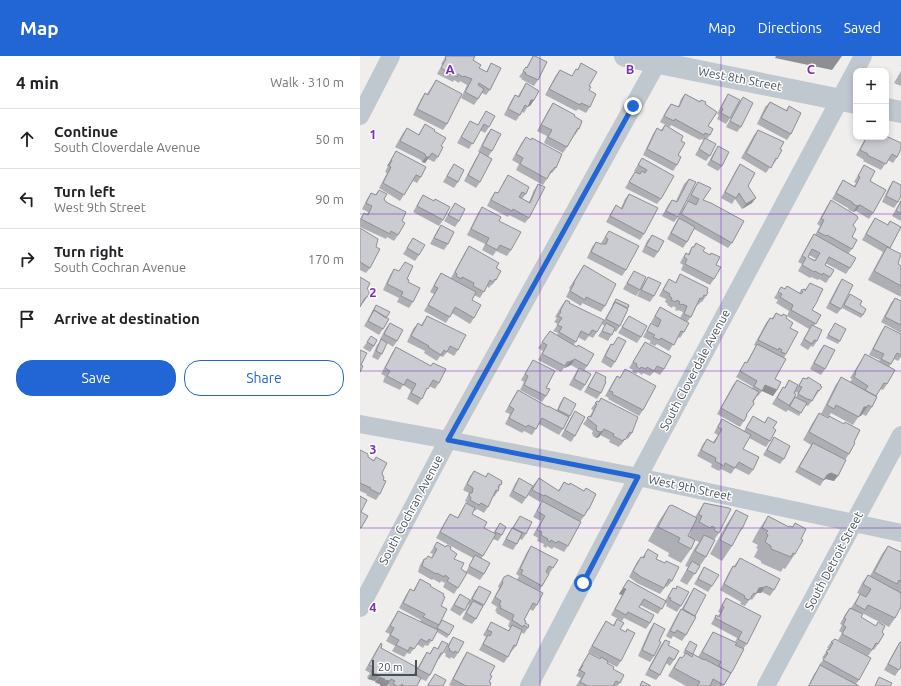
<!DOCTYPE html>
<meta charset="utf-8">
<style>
body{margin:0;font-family:Ubuntu,sans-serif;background:#f2f2f2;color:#202124}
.controls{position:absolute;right:12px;top:12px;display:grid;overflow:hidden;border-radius:8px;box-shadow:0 2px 6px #0003}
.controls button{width:36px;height:36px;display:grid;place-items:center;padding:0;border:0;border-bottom:1px solid #e0e0e0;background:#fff;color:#202124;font:20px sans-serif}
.scale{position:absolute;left:12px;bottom:10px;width:45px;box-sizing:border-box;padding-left:4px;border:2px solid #47505a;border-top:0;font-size:11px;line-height:14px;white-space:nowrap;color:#47505a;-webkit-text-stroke:3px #fff;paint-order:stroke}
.stop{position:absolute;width:12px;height:12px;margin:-9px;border:3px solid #2266d6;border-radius:50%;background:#fff}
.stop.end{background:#2266d6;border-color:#fff;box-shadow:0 1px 4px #0008}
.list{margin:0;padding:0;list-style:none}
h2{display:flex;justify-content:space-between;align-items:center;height:52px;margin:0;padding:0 16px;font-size:17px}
h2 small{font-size:13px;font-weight:400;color:#757577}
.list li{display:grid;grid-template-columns:26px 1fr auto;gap:12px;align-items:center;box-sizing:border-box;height:60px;padding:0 16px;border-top:1px solid #e0e0e0}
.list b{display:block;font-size:15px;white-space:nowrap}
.list p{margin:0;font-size:13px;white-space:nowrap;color:#757577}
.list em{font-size:13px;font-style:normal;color:#757577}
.actions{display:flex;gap:8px;padding:12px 16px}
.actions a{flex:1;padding:9px 0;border:1px solid #2266d6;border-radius:16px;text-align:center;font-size:14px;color:#2266d6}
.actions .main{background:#2266d6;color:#fff}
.icon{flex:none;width:22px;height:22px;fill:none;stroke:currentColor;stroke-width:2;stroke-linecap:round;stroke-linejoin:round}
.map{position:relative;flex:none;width:541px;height:630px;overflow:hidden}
header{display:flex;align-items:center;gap:24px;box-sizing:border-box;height:56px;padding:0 20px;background:#2266d6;color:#fff}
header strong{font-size:19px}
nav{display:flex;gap:22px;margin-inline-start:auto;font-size:14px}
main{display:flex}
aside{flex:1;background:#fff}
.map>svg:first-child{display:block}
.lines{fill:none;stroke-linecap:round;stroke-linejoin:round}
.minor{stroke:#bfc7cf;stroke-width:18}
.tertiary{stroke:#bfc7cf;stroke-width:22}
.wall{fill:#aeafb5;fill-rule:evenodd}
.shaded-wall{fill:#8d8f93}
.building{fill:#caccd2;stroke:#8d8f93;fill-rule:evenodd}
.route{stroke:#2266d6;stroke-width:5}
.grid{fill:none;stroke:#7b2cbf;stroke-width:1;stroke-opacity:0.55}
.labels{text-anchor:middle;stroke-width:3;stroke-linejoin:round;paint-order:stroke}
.street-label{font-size:12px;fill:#47505a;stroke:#fff}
.grid-label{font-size:13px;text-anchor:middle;font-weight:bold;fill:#7b2cbf;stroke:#fff;stroke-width:3;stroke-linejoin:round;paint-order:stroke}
</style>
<header>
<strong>Map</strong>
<nav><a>Map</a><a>Directions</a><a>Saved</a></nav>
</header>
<main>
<aside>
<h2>4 min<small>Walk · 310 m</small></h2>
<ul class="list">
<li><svg class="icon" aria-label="ahead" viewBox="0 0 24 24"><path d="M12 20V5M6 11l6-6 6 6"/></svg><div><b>Continue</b><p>South Cloverdale Avenue</p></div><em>50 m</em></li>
<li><svg class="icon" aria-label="left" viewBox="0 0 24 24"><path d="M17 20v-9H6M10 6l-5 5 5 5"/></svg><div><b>Turn left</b><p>West 9th Street</p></div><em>90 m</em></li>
<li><svg class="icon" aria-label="right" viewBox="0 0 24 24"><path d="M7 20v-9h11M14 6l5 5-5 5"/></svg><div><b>Turn right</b><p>South Cochran Avenue</p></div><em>170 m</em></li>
<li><svg class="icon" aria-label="arrive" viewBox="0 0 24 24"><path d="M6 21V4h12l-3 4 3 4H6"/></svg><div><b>Arrive at destination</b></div></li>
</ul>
<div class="actions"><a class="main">Save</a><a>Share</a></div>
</aside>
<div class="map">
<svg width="541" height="630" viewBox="0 0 541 630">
<rect width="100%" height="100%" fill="#f0eeed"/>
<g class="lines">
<path class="minor" d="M 0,60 L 31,0
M 0,368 L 88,384 L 278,421 L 541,477
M 0,552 L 88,384 L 301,0
M 169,630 L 278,421 L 503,0
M 406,630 L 541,379"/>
<path class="tertiary" d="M 265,0 L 496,47
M 526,53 L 541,56"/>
</g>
<path class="wall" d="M 86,0 L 115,0 L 113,4 L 119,12 L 126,16 L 131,7 L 130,34 L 126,39 L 122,37 L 114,49 L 101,42 L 107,29 L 100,25 L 99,27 L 94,24 L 93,26 L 77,18 L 82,9 L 81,8 Z
M 173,0 L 178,24 L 174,30 L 161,23 L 162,22 L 159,21 L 166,11 L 166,12 Z
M 221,7 L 229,30 L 230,51 L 226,57 L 218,53 L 216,55 L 185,39 L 196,19 L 200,14 L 212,20 L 216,13 L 217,14 Z
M 541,15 L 541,30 L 534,27 Z
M 76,24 L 87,68 L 83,74 L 53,59 L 61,43 L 65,37 L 67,38 Z
M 166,27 L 174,44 L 170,50 L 168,50 L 164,57 L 162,56 L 156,65 L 144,59 L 151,45 L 155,39 L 158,40 Z
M 325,38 L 345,48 L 350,79 L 347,83 L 350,100 L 346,105 L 335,99 L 344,84 L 341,83 L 340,84 L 311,69 L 310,71 L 300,66 L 307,53 L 311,48 L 318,51 L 321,43 Z
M 368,38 L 370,62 L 366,68 L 357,63 L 359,59 L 357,58 L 364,44 Z
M 383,41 L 381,71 L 377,76 L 366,71 L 379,47 Z
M 410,46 L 426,54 L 429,50 L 431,78 L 427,84 L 397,68 L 405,51 Z
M 193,47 L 214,60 L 219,73 L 215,79 L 215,78 L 207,91 L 203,97 L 184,87 L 187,80 L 177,75 L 189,53 Z
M 126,55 L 129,71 L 125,77 L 120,74 L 109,93 L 97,87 L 110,65 L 118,69 Z
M 65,68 L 74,75 L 81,90 L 78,101 L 74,106 L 68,103 L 65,107 L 62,106 L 61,104 L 35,91 L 43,77 L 47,72 L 58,79 Z
M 305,69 L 321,85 L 317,109 L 313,115 L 283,99 L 293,78 L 297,72 L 301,74 Z
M 131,73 L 132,95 L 128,101 L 120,126 L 116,132 L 104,125 L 116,102 L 120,96 L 118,96 L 127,78 Z
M 398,74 L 420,93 L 417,103 L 413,109 L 412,108 L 406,117 L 381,102 L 394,79 Z
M 166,81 L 196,112 L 192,117 L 191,117 L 188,121 L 183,129 L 156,114 L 159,108 L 152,104 L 162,86 Z
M 506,81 L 526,81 L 537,101 L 533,107 L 528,104 L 521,114 L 503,105 L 504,104 L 496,99 Z
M 358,90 L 362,110 L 358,115 L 347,109 L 354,96 Z
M 36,95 L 61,121 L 57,127 L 53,125 L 40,145 L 19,132 L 27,117 L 25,116 L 28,110 L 27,110 Z
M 282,102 L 301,143 L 297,148 L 265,132 L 271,122 L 275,116 L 280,118 L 274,115 Z
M 94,108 L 98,126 L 94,132 L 83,126 L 90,114 Z
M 380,108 L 388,130 L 392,147 L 382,153 L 375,143 L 372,148 L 361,142 L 376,114 Z
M 504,109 L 510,125 L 513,157 L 509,163 L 496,155 L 493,156 L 489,154 L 488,152 L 472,143 L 479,130 L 483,124 L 494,130 L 496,127 L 494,126 Z
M 148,119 L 166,138 L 162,143 L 169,146 L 174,134 L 178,128 L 169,162 L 165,167 L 149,159 L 148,161 L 127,150 L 131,142 L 135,136 L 138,137 L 144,125 Z
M 329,123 L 318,161 L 314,166 L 302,160 L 308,149 L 312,144 L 316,145 L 324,128 Z
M 533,125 L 538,146 L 534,152 L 522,146 L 529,131 Z
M 338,126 L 343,144 L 372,187 L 368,192 L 334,173 L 327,186 L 323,192 L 307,183 L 324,151 L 328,146 L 327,145 L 334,132 Z
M 19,134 L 24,143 L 42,165 L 38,179 L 34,185 L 27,181 L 26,183 L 0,171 L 0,163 L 4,157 L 7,158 L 8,156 L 2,153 L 7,143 L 11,137 L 15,139 Z
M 269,138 L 284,178 L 280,184 L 246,166 L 252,155 L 256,149 L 261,152 L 265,143 Z
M 63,139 L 83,164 L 79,170 L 53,156 Z
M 471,144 L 493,169 L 492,193 L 488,198 L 490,212 L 486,218 L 465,207 L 465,209 L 470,221 L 466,227 L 459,223 L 458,224 L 451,221 L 450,222 L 438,215 L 442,208 L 438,206 L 450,184 L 454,178 L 455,179 L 460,170 L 457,168 L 467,150 ZM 449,199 L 456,203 L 455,204 L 448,201 Z
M 541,144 L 541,165 L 532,160 Z
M 95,147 L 99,165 L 95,171 L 84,165 Z
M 122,151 L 151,194 L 147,200 L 136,195 L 133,200 L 122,194 L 125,188 L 107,179 L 118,157 Z
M 515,162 L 527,169 L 530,165 L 541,171 L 530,192 L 538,208 L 541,210 L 541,241 L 508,224 L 523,196 L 502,184 L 511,168 Z
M 81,169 L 88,188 L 84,194 L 70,188 L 77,175 Z
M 0,172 L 10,212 L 6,217 L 0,214 Z
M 249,175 L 266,214 L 262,220 L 227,202 L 232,191 L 236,186 L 241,188 L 243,188 L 241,187 Z
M 292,179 L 298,196 L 294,202 L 282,196 L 287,185 Z
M 53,182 L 59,199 L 55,205 L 43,198 Z
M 336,187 L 343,195 L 356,209 L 354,223 L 350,229 L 321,214 L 323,209 L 320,207 L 322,203 L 326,197 L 328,198 L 332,191 L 333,191 Z
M 109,190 L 136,212 L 136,224 L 132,229 L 131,229 L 129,232 L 127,230 L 120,242 L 114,239 L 112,244 L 114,262 L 110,268 L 92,257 L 86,267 L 64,255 L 74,238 L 70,236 L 77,223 L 81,217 L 91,222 L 105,196 Z
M 224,209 L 245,250 L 241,256 L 222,247 L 221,250 L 206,241 L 210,233 L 209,232 Z
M 34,213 L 47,223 L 48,226 L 53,246 L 49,252 L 37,246 L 39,242 L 23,234 L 30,219 Z
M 274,215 L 280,234 L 276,240 L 263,233 Z
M 320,218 L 347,235 L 346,240 L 342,246 L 341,246 L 338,249 L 337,248 L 331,261 L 327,266 L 324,276 L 320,282 L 318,281 L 309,295 L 297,288 L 295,290 L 289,287 L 291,285 L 283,281 L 291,267 L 297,270 L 291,266 L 300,251 L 320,262 L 323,256 L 318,254 L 317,255 L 315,254 L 316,252 L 313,250 L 312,252 L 307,249 L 308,248 L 305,246 L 306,243 L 299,240 L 305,229 L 309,223 L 315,227 Z
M 288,221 L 294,240 L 290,246 L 277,240 L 284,227 Z
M 482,223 L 481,253 L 477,258 L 466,252 L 478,229 Z
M 450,227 L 452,254 L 461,259 L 454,270 L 457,285 L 453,291 L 451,290 L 448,294 L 440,289 L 449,273 L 427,260 L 429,255 L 416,247 L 418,244 L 414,242 L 421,231 L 424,233 L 427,230 L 439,237 L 441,234 L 445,234 Z
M 490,238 L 500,249 L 503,259 L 501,262 L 482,252 Z
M 535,242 L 541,245 L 541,277 L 521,266 L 531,247 Z
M 256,243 L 260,270 L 256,276 L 254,275 L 248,285 L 238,280 L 245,270 L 242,268 Z
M 206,244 L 237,276 L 233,282 L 229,280 L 225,285 L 218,281 L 214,289 L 227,310 L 224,315 L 225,329 L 221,335 L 209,329 L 215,318 L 218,313 L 211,309 L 205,312 L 204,312 L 201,316 L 178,304 L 183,295 L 178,292 L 190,275 L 197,279 L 198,277 L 193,275 L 198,268 L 194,266 L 197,262 L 195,261 L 202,249 Z
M 16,249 L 26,262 L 23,273 L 19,279 L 4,270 Z
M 416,257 L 426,262 L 430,272 L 426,298 L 424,302 L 415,323 L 417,334 L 413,340 L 402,335 L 398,340 L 397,340 L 386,359 L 384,365 L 380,371 L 357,358 L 373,329 L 377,324 L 392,332 L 393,331 L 376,321 L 385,306 L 386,307 L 396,290 L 394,289 L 406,267 L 410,262 L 412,262 Z
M 67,260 L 98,294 L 94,300 L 87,296 L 83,301 L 80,300 L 77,305 L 64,297 L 65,295 L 47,286 L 53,273 L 58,267 L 61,269 Z
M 269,260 L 281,281 L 277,287 L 258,277 Z
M 30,267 L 37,285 L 33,291 L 27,287 L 22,298 L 18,304 L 12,301 L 17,289 L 21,284 L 20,283 L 26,272 Z
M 475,267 L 480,285 L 478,288 L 466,282 Z
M 525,270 L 541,278 L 541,301 L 538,305 L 534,303 L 529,311 L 527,328 L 523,334 L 520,333 L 516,340 L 512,351 L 506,360 L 502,358 L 501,360 L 499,360 L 493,369 L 471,357 L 469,360 L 494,386 L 489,398 L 485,404 L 474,425 L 466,423 L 464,424 L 460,430 L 435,416 L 451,389 L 443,384 L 453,366 L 459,357 L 467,362 L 468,361 L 461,358 L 475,330 L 481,321 L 490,326 L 492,323 L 490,322 L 505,298 L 519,305 L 520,304 L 509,299 L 521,276 Z
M 11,280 L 14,290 L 10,296 L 3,292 Z
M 258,281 L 255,306 L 251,312 L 241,306 L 247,294 L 251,288 L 253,289 Z
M 285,286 L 304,313 L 300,319 L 294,316 L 290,320 L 283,317 L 282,319 L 278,316 L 276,318 L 272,316 L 273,314 L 269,312 L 281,292 Z
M 464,289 L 465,313 L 461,319 L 450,313 L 460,294 Z
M 36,291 L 71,310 L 73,307 L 79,327 L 75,333 L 69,330 L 58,349 L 47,343 L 51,334 L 43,329 L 40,334 L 23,326 L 25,320 L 21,318 L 32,297 Z
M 173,304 L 186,332 L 186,340 L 182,346 L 160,334 L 164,326 L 161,324 Z
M 265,313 L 283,354 L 279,360 L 248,343 L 249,342 L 245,340 L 253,326 L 257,320 L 260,321 Z
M 236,316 L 245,325 L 241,337 L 237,343 L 224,336 Z
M 443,322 L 459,335 L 455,341 L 448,350 L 445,349 L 439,360 L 428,354 L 426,356 L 412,348 L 419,337 L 423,331 L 424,332 L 429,324 L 437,331 ZM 435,336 L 438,337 L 436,341 L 435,341 L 434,337 Z
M 158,334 L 188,351 L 197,354 L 200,347 L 204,341 L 210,360 L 203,373 L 199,379 L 179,368 L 172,379 L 164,375 L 162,377 L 145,368 L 150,358 L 145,356 L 154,340 Z
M 241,342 L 272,377 L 268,383 L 266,382 L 261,389 L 260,389 L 259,391 L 249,386 L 250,384 L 240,379 L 239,381 L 236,382 L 233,380 L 232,377 L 233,375 L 223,368 L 229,360 L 230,360 L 233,354 L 231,353 L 233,350 L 237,345 L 239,345 Z
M 215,355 L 215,380 L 211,386 L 201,380 L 211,361 Z
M 393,360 L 404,367 L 408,361 L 413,372 L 410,385 L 406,391 L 389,382 L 383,393 L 393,414 L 389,419 L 375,412 L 371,418 L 361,413 L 359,415 L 351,411 L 352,408 L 337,400 L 343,388 L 347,383 L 353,386 L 358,379 L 354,377 L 358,369 L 362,363 L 384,375 Z
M 414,381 L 424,403 L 420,408 L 403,399 L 410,387 Z
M 0,394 L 8,401 L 14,404 L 16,401 L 22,417 L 20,438 L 16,444 L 6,439 L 7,438 L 0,435 Z
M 114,415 L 125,421 L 128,417 L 142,426 L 138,435 L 134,441 L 133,440 L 128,451 L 124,457 L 117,453 L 115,455 L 114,454 L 112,458 L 124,472 L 133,477 L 140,467 L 142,479 L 138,485 L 133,483 L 121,503 L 124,518 L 120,524 L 107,517 L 94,538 L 83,531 L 85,527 L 81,525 L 80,527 L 73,523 L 72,524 L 58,516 L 60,509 L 64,503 L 66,503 L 68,500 L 71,502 L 73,498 L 70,497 L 77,486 L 90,493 L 94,503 L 101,513 L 106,516 L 113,502 L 76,482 L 86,464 L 90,458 L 97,462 L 106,447 L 107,447 L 105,445 L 109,437 L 103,434 L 110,420 Z
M 159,422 L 166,442 L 162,448 L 149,440 L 155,428 Z
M 179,422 L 198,435 L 204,426 L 224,435 L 226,432 L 229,453 L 220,466 L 208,490 L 204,496 L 194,491 L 192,493 L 187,490 L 186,492 L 183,490 L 184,488 L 177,485 L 178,482 L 173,479 L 181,465 L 173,461 L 182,445 L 181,445 L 180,446 L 168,439 L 174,428 Z
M 344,447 L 359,477 L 354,484 L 346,501 L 327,529 L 320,525 L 328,511 L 325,510 L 334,493 L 339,486 L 335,484 L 331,493 L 321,507 L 308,500 L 309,497 L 288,485 L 299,465 L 309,450 L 335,461 ZM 330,474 L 331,475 L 329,480 L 328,480 Z
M 376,454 L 382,473 L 377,480 L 372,490 L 362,505 L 350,498 L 366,469 Z
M 160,460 L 166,478 L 162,484 L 160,483 L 153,494 L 142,489 L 148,478 Z
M 408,460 L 429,471 L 432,471 L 435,467 L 441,483 L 435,498 L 425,513 L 423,512 L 421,516 L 401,507 L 401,505 L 394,501 L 398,493 L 396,492 L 398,489 L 392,486 L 398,475 Z
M 171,490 L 193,512 L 189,518 L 186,516 L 182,530 L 179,535 L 177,549 L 173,555 L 170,553 L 164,564 L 168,572 L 164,578 L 161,576 L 156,590 L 151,596 L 144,607 L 119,594 L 126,581 L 123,579 L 131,566 L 148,575 L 150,572 L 148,570 L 150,565 L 136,557 L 137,556 L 135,555 L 137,551 L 131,547 L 139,532 L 138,530 L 144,521 L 157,524 L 159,520 L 156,518 L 167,496 Z
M 528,490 L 541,496 L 541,536 L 535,562 L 529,571 L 502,557 L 502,558 L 501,561 L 522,576 L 518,588 L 514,594 L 513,593 L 508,600 L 478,584 L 482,577 L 479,575 L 482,569 L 480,568 L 486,557 L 490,552 L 491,552 L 500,538 L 497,537 L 502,527 L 508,519 L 510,520 L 522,498 Z
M 285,498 L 296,503 L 312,525 L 307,531 L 306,530 L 300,538 L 277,527 L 269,521 L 277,506 L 281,501 L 282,501 Z
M 380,502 L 414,534 L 410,540 L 402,536 L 401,537 L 397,537 L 392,544 L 390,543 L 385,550 L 380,548 L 381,546 L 360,534 L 369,516 L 373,510 L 374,510 Z
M 344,511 L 352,530 L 348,536 L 334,528 Z
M 60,523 L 70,530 L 81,550 L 80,565 L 89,579 L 87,582 L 77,576 L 68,590 L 65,589 L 63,592 L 57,588 L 50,598 L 47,597 L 44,601 L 32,595 L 35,590 L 26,585 L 30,578 L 25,576 L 38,555 L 60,566 L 61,564 L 39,552 L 46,539 L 50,533 L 53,535 Z
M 268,524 L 305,545 L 313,532 L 315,533 L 317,530 L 321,550 L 317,556 L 306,550 L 307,548 L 305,547 L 298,558 L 280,549 L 279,551 L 290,567 L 286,573 L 264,562 L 262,565 L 251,559 L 262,539 L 259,538 Z
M 119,530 L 131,536 L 116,563 L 112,568 L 102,563 L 109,549 L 108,548 L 115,535 Z
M 334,532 L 346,539 L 334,560 L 326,579 L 322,585 L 313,580 L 311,583 L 306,580 L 317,559 L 321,554 L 330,538 Z
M 100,538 L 105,554 L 100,560 L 90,554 L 96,544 Z
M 366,542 L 387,588 L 383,593 L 373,614 L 369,620 L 363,630 L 326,630 L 308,620 L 314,610 L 320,601 L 322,602 L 325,598 L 323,597 L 330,585 L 333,598 L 331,600 L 338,601 L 353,576 L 375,586 L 377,582 L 351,568 L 356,559 L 358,560 L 360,557 L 358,556 L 362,548 Z
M 257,563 L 260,573 L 261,605 L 257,611 L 247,606 L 247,607 L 253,613 L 260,627 L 257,630 L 216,630 L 221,622 L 216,620 L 219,615 L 218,615 L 225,603 L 229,597 L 240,603 L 240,602 L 228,596 L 242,571 L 246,565 L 253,569 Z
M 294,567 L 299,585 L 294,600 L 290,606 L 278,600 L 290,573 Z
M 93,581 L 98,597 L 94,603 L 91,601 L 90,603 L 85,600 L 86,598 L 84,597 L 89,587 Z
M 475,583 L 499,624 L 496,628 L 499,630 L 448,630 L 454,618 L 460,610 L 459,609 L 464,603 L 462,602 L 468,593 L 469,593 L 467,592 L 471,586 Z
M 305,584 L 308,589 L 314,604 L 310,610 L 306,607 L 300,619 L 296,624 L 285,619 L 301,589 Z
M 82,585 L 83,597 L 79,603 L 78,603 L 70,619 L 66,625 L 61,623 L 57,630 L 30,630 L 28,629 L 27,630 L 20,630 L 21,629 L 15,626 L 15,625 L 8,623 L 7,621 L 10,617 L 5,614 L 17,593 L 21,587 L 21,592 L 54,618 L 63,602 L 67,596 L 69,598 L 74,591 L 77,593 Z
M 540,586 L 539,614 L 535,620 L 524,614 L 536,592 Z
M 107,596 L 130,619 L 129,626 L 130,630 L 92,630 L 89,629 L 103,602 Z
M 75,618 L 83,630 L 67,630 Z"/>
<path class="shaded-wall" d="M 416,0 L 482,0 L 472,14 L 415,2 Z
M 171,44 L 174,44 L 170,50 L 167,50 Z
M 72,97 L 65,107 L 62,106 L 66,101 Z
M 31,104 L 32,104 L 28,110 L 27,110 Z
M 396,142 L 392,147 L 382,153 L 386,148 Z
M 500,149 L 496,155 L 493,156 L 497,150 Z
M 7,241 L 3,247 L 1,248 L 5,242 Z
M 215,303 L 211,309 L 205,312 L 209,306 Z
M 405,329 L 417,334 L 413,340 L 402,335 Z
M 504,351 L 507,351 L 501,360 L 498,359 Z
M 243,375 L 239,381 L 236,382 L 240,376 Z
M 471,417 L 478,420 L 474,425 L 466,423 L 463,424 L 467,419 Z
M 405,531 L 401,537 L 395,537 L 399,532 Z
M 263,532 L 266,533 L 262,539 L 259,538 Z
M 222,609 L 223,609 L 219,615 L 218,615 Z
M 12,617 L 19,619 L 15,625 L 8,623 Z
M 19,621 L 25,623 L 21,629 L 15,626 Z
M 24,624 L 30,625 L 27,630 L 20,630 Z"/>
<path class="building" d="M 86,0 L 115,0 L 113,4 L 121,9 L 119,12 L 127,16 L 131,7 L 141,12 L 130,34 L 119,27 L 118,29 L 124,33 L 118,43 L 105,36 L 112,23 L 104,20 L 103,21 L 98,18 L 97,21 L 81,12 L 86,3 L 85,2 Z
M 173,0 L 175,0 L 187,6 L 178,24 L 165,18 L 166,17 L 163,15 L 166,11 L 167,12 Z
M 221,7 L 237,16 L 229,30 L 231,31 L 229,34 L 236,38 L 230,51 L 221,47 L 220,49 L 189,33 L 200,14 L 212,20 L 216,13 L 218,14 Z
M 76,24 L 102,38 L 87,68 L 57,53 L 65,37 L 68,39 Z
M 166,27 L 179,35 L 174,44 L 171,44 L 168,51 L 165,49 L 160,59 L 148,53 L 155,39 L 159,41 Z
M 325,38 L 340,46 L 341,44 L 346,46 L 345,48 L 357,56 L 348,70 L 353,73 L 350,79 L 345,77 L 344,79 L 315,63 L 314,65 L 304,60 L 311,48 L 319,51 Z
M 368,38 L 380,44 L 370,62 L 361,57 L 363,53 L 361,52 Z
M 383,41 L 393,47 L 381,71 L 370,65 Z
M 410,46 L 427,55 L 429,50 L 441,57 L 431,78 L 401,62 Z
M 193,47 L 215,59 L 214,60 L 222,65 L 219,73 L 218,72 L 207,91 L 188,81 L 192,74 L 181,69 Z
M 126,55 L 135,60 L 129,71 L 124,68 L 113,88 L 101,81 L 110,65 L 118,69 Z
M 65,68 L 75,74 L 74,75 L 86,82 L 81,90 L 83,91 L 78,101 L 72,97 L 69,101 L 66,101 L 65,98 L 40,85 L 47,72 L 59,79 Z
M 305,69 L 323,80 L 321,85 L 325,87 L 318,99 L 321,101 L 317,109 L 287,93 L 297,72 L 302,75 Z
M 131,73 L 141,78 L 132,95 L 122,90 Z
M 398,74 L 424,86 L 420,93 L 422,94 L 417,103 L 416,102 L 411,112 L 386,97 Z
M 526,80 L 541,87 L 541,93 L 537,101 L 532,98 L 526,108 L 507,99 L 508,98 L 500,94 L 507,81 L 526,81 Z
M 166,81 L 171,84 L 172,82 L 202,98 L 196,112 L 195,111 L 192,115 L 191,115 L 187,123 L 160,108 L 163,102 L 156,98 Z
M 345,82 L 356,88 L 350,100 L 339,93 Z
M 358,90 L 369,96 L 362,110 L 351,104 Z
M 36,95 L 66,111 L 61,121 L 56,119 L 44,139 L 23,127 L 31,111 L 29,110 L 32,104 L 31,104 Z
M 120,96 L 132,103 L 120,126 L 108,119 Z
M 282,102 L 314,120 L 301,143 L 269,126 L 275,116 L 280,118 L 282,115 L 285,117 L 287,114 L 278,109 Z
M 94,108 L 104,114 L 98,126 L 87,120 Z
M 380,108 L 395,117 L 388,130 L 396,142 L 386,148 L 379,137 L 376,142 L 365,136 Z
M 504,109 L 515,115 L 510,125 L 526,134 L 513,157 L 500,149 L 497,150 L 493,148 L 492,146 L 476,137 L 483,124 L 495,131 L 500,121 L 498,120 Z
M 148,119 L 169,131 L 166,138 L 162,136 L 159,141 L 170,147 L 178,128 L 185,131 L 169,162 L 153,153 L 152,155 L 131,144 L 135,136 L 138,137 Z
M 329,123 L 336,126 L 318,161 L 306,155 L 312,144 L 317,146 Z
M 533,125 L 541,129 L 541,140 L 538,146 L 526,140 Z
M 338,126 L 351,132 L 343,144 L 351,147 L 384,165 L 372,187 L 321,158 L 328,145 L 336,149 L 339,143 L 331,139 Z
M 19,134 L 27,138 L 24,143 L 26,146 L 46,156 L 42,165 L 45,167 L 38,179 L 31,175 L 30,178 L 1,163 L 4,157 L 8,159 L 12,150 L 6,147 L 11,137 L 16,139 Z
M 269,138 L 298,152 L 284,178 L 250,160 L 256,149 L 262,153 Z
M 63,139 L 74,145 L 75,143 L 90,151 L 83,164 L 57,150 Z
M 471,144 L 497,160 L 498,162 L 493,169 L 496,173 L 492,181 L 497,184 L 492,193 L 467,179 L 466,180 L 458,176 L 464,164 L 461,163 Z
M 541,145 L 541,157 L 536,155 Z
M 95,147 L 105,153 L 99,165 L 88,159 Z
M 122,151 L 141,161 L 139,165 L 161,176 L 151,194 L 140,189 L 137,194 L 126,188 L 129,182 L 111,173 Z
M 319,162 L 335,171 L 327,186 L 311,177 Z
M 515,162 L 528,169 L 530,165 L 541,171 L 530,192 L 506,178 Z
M 81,169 L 94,176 L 88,188 L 74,182 Z
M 0,172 L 18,183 L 16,191 L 20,193 L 10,212 L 0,206 Z
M 249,175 L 279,190 L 266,214 L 231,196 L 236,186 L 241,188 L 246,188 L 248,183 L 245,181 Z
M 454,178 L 496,202 L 490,212 L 469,201 L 465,209 L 474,214 L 470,221 L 463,217 L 462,219 L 455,215 L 454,216 L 442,209 L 446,202 L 442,200 ZM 452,193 L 460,197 L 455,205 L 448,201 Z
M 292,179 L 304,185 L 298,196 L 286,190 Z
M 53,182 L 65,189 L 59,199 L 47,192 Z
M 336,187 L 345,192 L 343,195 L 350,199 L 351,197 L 360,201 L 356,209 L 361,211 L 354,223 L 325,208 L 327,203 L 324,201 L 326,197 L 329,199 L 332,191 L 334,191 Z
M 109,190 L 139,207 L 136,212 L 141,215 L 136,224 L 135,223 L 133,226 L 130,224 L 124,236 L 113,230 L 114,227 L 102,221 L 101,223 L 96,220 L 97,218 L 95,216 Z
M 527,191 L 541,198 L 538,208 L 541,210 L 541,230 L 514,215 Z
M 45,206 L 53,210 L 47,223 L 49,224 L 48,226 L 60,232 L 53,246 L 41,240 L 43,236 L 27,228 L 34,213 L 39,215 Z
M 224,209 L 256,228 L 245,250 L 226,241 L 225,244 L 210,235 L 214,228 L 214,226 Z
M 274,215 L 286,221 L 280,234 L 267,227 Z
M 81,217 L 116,236 L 112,244 L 121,249 L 114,262 L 95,251 L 90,261 L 68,249 L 78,232 L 74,230 Z
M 320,218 L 348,232 L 347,235 L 348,236 L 346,240 L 344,239 L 342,243 L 340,242 L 331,261 L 324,258 L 327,250 L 322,248 L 321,249 L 319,248 L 320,246 L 317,244 L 316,246 L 311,244 L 312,242 L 309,240 L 310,238 L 303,234 L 309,223 L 316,227 Z
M 0,221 L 10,227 L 7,233 L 9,234 L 9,238 L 7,241 L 5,242 L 0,251 Z
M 288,221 L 301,227 L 294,240 L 281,234 Z
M 482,223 L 493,229 L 481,253 L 470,247 Z
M 450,227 L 463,233 L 458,243 L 458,244 L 452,254 L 461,259 L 456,268 L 431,254 L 433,249 L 420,241 L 422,238 L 418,236 L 421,231 L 425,233 L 427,230 L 441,238 L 443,236 L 441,234 L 445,233 L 445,235 Z
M 490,238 L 502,245 L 500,249 L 506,253 L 503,259 L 484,249 Z
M 535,242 L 541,245 L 541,269 L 525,261 Z
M 256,243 L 269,249 L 268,252 L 255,246 L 253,249 Z
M 206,244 L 210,246 L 209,247 L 244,264 L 237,276 L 232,274 L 229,279 L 221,275 L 216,286 L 199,276 L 202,271 L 197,269 L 202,262 L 198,260 L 201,256 L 200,255 Z
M 255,246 L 268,253 L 260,270 L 246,263 Z
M 16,249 L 30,256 L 26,262 L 14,254 L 12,257 Z
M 300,251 L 329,267 L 324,276 L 321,275 L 314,289 L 301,282 L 299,284 L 293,281 L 295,279 L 287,275 L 291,267 L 298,271 L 301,264 L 295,260 Z
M 14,254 L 29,263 L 23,273 L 8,265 Z
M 416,257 L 422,260 L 423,258 L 427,260 L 426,262 L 433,267 L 430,272 L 438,276 L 426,298 L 421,296 L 422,294 L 419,292 L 418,294 L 398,284 L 410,262 L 413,263 Z
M 67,260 L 106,279 L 98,294 L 90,290 L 87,296 L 84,294 L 81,299 L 68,291 L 69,290 L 51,280 L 58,267 L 62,270 Z
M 269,260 L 287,270 L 281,281 L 262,271 Z
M 30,267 L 43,274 L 37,285 L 24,278 Z
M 246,267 L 255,272 L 252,279 L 242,275 Z
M 475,267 L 486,273 L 480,285 L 468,279 Z
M 452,269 L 462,274 L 457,285 L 454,284 L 452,288 L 444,283 Z
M 525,270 L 541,278 L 541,299 L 537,297 L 531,308 L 521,303 L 524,298 L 513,293 Z
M 190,275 L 217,291 L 218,289 L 234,298 L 227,310 L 215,303 L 209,306 L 207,306 L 205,310 L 182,298 L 187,289 L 182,286 Z
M 11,280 L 17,284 L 14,290 L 7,286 Z
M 258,281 L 266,285 L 255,306 L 245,300 L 251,288 L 253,289 Z
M 21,283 L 27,287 L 22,298 L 16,295 Z
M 285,286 L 311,300 L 304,313 L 297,310 L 294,315 L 287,311 L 286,313 L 281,311 L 280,313 L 276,310 L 277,308 L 273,306 Z
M 397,288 L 426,303 L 415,323 L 421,326 L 417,334 L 405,329 L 402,335 L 394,330 L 397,325 L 380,315 L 385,306 L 387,307 Z
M 464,289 L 475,294 L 465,313 L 454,307 Z
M 36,291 L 71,310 L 73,307 L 86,313 L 79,327 L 73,324 L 68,333 L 67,332 L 62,343 L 51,337 L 56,328 L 47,323 L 44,329 L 27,320 L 30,315 L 25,312 Z
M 0,294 L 7,297 L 1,309 L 3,310 L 0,316 Z
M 505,298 L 535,314 L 527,328 L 524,327 L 516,340 L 505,334 L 508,330 L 494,321 L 496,317 L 495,316 Z
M 173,304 L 195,315 L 186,332 L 190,333 L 186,340 L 164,329 L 168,320 L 165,318 Z
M 219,312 L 231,318 L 225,329 L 214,323 Z
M 265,313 L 296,330 L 283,354 L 252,338 L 253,336 L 249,335 L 257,320 L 260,322 Z
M 236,316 L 246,321 L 245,325 L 246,326 L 241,337 L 228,331 Z
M 448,321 L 461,329 L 460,330 L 462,331 L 459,335 L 458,334 L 452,345 L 449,343 L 449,344 L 438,338 L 442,331 L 439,330 L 443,322 L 447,323 Z
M 481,321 L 517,341 L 512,351 L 508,349 L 507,351 L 504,351 L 499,361 L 476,349 L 474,353 L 467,349 Z
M 377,324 L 399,336 L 393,345 L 394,348 L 386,359 L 387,359 L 384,365 L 361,352 Z
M 429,324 L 438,329 L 434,337 L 436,338 L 430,350 L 417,342 L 423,331 L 425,332 Z
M 158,334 L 188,351 L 188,350 L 209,361 L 203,373 L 182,362 L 176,373 L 168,369 L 166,371 L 149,362 L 154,353 L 149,350 Z
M 204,341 L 216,348 L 210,360 L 198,354 Z
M 435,341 L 447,347 L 441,357 L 429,350 Z
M 241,342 L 278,361 L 272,377 L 270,376 L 265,384 L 264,383 L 263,385 L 253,380 L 254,378 L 244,373 L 243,375 L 240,376 L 237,375 L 236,372 L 237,370 L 227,362 L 229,360 L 231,361 L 237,348 L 235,347 L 237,345 L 239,346 Z
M 215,355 L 225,361 L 215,380 L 205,374 Z
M 459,357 L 468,362 L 469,360 L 484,368 L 485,366 L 500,374 L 494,386 L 495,387 L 489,398 L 449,376 Z
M 393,360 L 405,367 L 408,361 L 417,366 L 413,372 L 416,374 L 410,385 L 386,372 Z
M 362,363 L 391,379 L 383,393 L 399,401 L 393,414 L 379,406 L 375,412 L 365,407 L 364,410 L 355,405 L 356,402 L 341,394 L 347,383 L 354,387 L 362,373 L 358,371 Z
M 414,381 L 430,390 L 424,403 L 407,394 Z
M 453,387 L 486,404 L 478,420 L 471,417 L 467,419 L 464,424 L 439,411 Z
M 0,394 L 8,398 L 8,401 L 14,405 L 16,401 L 27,407 L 22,417 L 24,422 L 23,424 L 26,425 L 20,438 L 10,433 L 11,432 L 0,427 Z
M 114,415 L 126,421 L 128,417 L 142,425 L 141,426 L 142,426 L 141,429 L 140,428 L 138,431 L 139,432 L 138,435 L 136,434 L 128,451 L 121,447 L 119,449 L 110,444 L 111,442 L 109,439 L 110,437 L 112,437 L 113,432 L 107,428 Z
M 159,422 L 173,430 L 166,442 L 153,435 Z
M 179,422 L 199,435 L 204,426 L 209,429 L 210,427 L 224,435 L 226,432 L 236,438 L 229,453 L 228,453 L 224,460 L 185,439 L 184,440 L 172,434 Z
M 0,440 L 7,444 L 1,456 L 8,460 L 1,472 L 0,472 Z
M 182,445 L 221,466 L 208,490 L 198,485 L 196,487 L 191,484 L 190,486 L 187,484 L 188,483 L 181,479 L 182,476 L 177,474 L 185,460 L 177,455 Z
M 106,447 L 115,452 L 112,458 L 127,466 L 124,472 L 136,478 L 123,500 L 80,476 L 90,458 L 98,462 Z
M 344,447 L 369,452 L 371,453 L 359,477 L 354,474 L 355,472 L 352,470 L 350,472 L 339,466 L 342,460 L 339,459 L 339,457 Z
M 312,449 L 337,462 L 328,480 L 335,484 L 331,493 L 318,486 L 320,482 L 298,471 L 309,450 Z
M 376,454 L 388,460 L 382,473 L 381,473 L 372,490 L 360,484 Z
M 160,460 L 172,466 L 166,478 L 153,472 Z
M 408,460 L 429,471 L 429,470 L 433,471 L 435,467 L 446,473 L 441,483 L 443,484 L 435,498 L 433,497 L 431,501 L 411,493 L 411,490 L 405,486 L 408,479 L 406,477 L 408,475 L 402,472 Z
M 140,467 L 146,471 L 142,479 L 135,476 Z
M 152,472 L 162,477 L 157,488 L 146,483 Z
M 344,479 L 355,484 L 346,501 L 335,495 Z
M 77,486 L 86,491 L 87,489 L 91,491 L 90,493 L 97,498 L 94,503 L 104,507 L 101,513 L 107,517 L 98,532 L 87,525 L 89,522 L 85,519 L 84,521 L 77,517 L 76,518 L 62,510 L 64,503 L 66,503 L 68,500 L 72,502 L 77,493 L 74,491 Z
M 171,490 L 198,504 L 193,512 L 189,510 L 186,516 L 189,518 L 182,530 L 161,518 L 163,514 L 160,513 Z
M 528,490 L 541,496 L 541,525 L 539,524 L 537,528 L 514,516 Z
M 288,493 L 298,499 L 296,503 L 305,507 L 306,505 L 319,511 L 312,525 L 309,523 L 304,532 L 281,521 L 273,515 L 281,501 L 284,502 L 285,498 Z
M 115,499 L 130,507 L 124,518 L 109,510 Z
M 380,502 L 420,523 L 414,534 L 406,530 L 405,531 L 399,532 L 396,538 L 394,537 L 389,544 L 384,542 L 385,540 L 364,528 L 373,510 L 375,511 Z
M 332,505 L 340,510 L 335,518 L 327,514 Z
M 344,511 L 359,519 L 352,530 L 338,523 Z
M 148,519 L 183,537 L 177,549 L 173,547 L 164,564 L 166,565 L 165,567 L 169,569 L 168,572 L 164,569 L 163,571 L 152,564 L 154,559 L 140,552 L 141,550 L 139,549 L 141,545 L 135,541 L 143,527 L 142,525 L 144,521 Z
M 508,519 L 541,537 L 541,551 L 535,562 L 508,549 L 505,554 L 495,548 L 500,538 L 506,541 L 511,533 L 503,528 Z
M 60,523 L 71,529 L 70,530 L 84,538 L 83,540 L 85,541 L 81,550 L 87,553 L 79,569 L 63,561 L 65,558 L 43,547 L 50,533 L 54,535 Z
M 268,524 L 306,545 L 302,553 L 284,543 L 279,551 L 294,559 L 290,567 L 268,556 L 266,559 L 255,553 L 266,533 L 263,532 Z
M 119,530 L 131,536 L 124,549 L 112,543 Z
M 317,530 L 329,536 L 321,550 L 310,544 L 311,542 L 308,541 L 313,532 L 316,533 Z
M 334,532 L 346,539 L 335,560 L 323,553 Z
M 100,538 L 110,544 L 105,554 L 94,549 Z
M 366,542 L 401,560 L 387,588 L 378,583 L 382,576 L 355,562 L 356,559 L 359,561 L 364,551 L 362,550 Z
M 113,545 L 123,550 L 116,563 L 106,557 Z
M 490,552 L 503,558 L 501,561 L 516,570 L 518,566 L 525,570 L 522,576 L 524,578 L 518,588 L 516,587 L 512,594 L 482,578 L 486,571 L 483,569 L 486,563 L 484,562 Z
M 321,553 L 336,561 L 326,579 L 317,574 L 315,577 L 310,575 Z
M 38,555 L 78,574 L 72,585 L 69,583 L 67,586 L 61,583 L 54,593 L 50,591 L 48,595 L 36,589 L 39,584 L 30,579 L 34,572 L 30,570 Z
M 257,563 L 264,567 L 260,573 L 266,576 L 267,573 L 275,577 L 261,605 L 232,590 L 246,565 L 254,570 Z
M 82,564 L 94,570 L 89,579 L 77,572 Z
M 131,566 L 149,575 L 152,569 L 162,574 L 156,590 L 154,589 L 148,601 L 123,588 L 128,579 L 130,580 L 132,576 L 127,574 Z
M 294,567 L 305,573 L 299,585 L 301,586 L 294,600 L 282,594 Z
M 353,576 L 377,587 L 375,589 L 384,593 L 373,614 L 370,618 L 371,617 L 360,611 L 359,609 L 361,606 L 342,596 Z
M 93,581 L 104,586 L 98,597 L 95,595 L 94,597 L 89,594 L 90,593 L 88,591 Z
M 475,583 L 511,602 L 499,624 L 463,604 L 468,597 L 466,596 L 468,593 L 469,594 L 473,587 L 471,586 Z
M 305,584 L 310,586 L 308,589 L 319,595 L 314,604 L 309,601 L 300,619 L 289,613 Z
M 82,585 L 88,588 L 83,597 L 81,597 L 70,619 L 58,613 L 67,596 L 70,598 L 74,591 L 78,593 Z
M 330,585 L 337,589 L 333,598 L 325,594 Z
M 540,586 L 541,587 L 541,611 L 539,614 L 528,608 Z
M 21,587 L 22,588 L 21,592 L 58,612 L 54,618 L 61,622 L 57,630 L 44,630 L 42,628 L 41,630 L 37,630 L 33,628 L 35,625 L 31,623 L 30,625 L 24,624 L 25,623 L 19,621 L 19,619 L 12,617 L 11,616 L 14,611 L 9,609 Z
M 107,596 L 135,610 L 130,619 L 132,620 L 129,626 L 131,627 L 130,630 L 106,630 L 93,623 Z
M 229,597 L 240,603 L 241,601 L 248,605 L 247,607 L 254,611 L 253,613 L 264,619 L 260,627 L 256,625 L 253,630 L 228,630 L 220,626 L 225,617 L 220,614 L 223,609 L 222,609 Z
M 326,597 L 332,601 L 333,598 L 342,603 L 346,604 L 371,617 L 364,629 L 353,623 L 350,630 L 337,630 L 340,626 L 314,612 L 320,601 L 322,602 Z
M 460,609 L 499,630 L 449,630 Z
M 75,618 L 86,624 L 83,630 L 70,630 L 68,629 Z
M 519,621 L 532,627 L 530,630 L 515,630 Z
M 282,625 L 291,630 L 280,630 Z"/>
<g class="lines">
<path class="route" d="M 223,527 L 278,421 L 88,384 L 273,50"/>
</g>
<path class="grid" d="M 180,0 L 180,630M 361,0 L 361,630M 0,158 L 541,158M 0,315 L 541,315M 0,472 L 541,472"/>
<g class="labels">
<g class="street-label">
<text transform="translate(380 23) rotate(11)" y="4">West 8th Street</text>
<text transform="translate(335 314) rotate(-62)" y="4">South Cloverdale Avenue</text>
<text transform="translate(330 432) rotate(12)" y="4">West 9th Street</text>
<text transform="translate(51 454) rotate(-62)" y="4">South Cochran Avenue</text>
<text transform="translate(474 505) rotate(-62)" y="4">South Detroit Street</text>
</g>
</g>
<g class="grid-label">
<text x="90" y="18">A</text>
<text x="270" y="18">B</text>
<text x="451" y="18">C</text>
<text x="13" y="83">1</text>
<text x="13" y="241">2</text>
<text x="13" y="398">3</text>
<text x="13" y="556">4</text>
</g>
</svg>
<div class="controls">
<button>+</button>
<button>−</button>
</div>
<div class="scale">20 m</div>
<div class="stop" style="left:223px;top:527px"></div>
<div class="stop end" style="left:273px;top:50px"></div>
</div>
</main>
